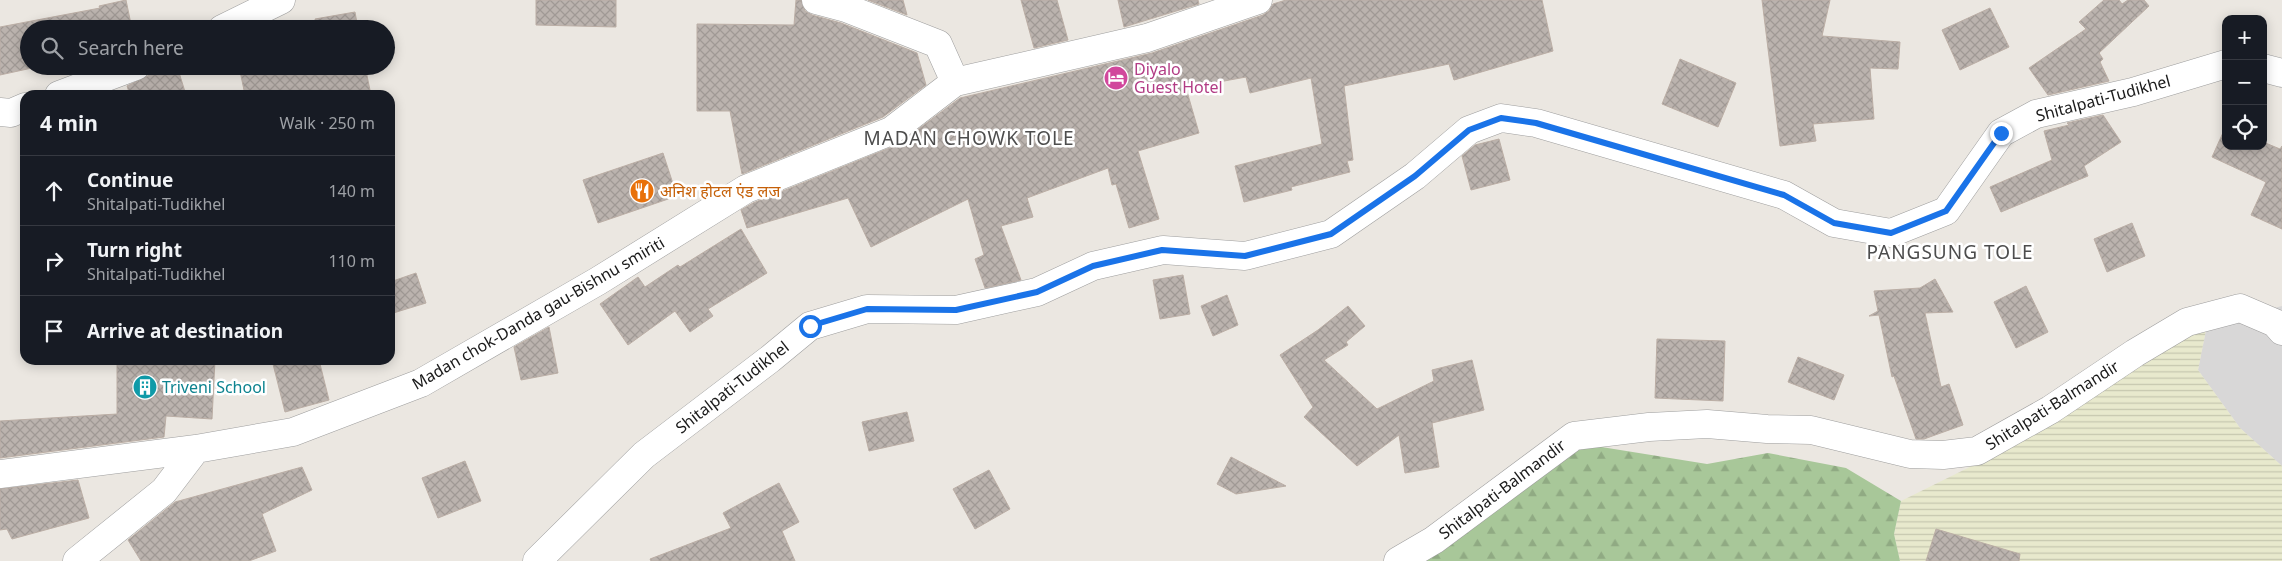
<!DOCTYPE html>
<meta charset="utf-8">
<style>
body{margin:0;font-family:"Noto Sans","Noto Sans Devanagari",sans-serif;background:#242831;color:#f1f3f6}
.controls{position:absolute;right:15px;top:15px;display:grid;overflow:hidden;border-radius:10px;box-shadow:0 2px 12px #0003}
.controls button{width:45px;height:45px;display:grid;place-items:center;padding:0;border:0;border-bottom:1px solid #363941;background:#171b24;color:#f1f3f6;font:25px sans-serif}
.stop{position:absolute;width:15px;height:15px;margin:-11px;border:4px solid #1a73e8;border-radius:50%;background:#fff}
.stop.end{background:#1a73e8;border-color:#fff;box-shadow:0 1px 5px #0008}
.list{margin:0;padding:0;list-style:none}
h2{display:flex;justify-content:space-between;align-items:center;height:65px;margin:0;padding:0 20px;font-size:21px}
h2 small{font-size:16px;font-weight:400;color:#9ea1a6}
.list li{display:grid;grid-template-columns:32px 1fr auto;gap:15px;align-items:center;box-sizing:border-box;height:70px;padding:0 20px;border-top:1px solid #363941}
.list b{display:block;font-size:19px;white-space:nowrap}
.list p{margin:0;font-size:16px;white-space:nowrap;color:#9ea1a6}
.list em{font-size:16px;font-style:normal;color:#9ea1a6}
.icon{flex:none;width:28px;height:28px;fill:none;stroke:currentColor;stroke-width:2;stroke-linecap:round;stroke-linejoin:round}
.map{position:relative;flex:none;width:2282px;height:561px;overflow:hidden}
.search{position:absolute;background:#171b24;box-shadow:0 2px 12px #0003;left:20px;top:20px;width:375px;height:55px;display:flex;align-items:center;gap:12px;box-sizing:border-box;padding:0 18px;border-radius:28px;color:#9ea1a6;font-size:19px}
.panel{position:absolute;background:#171b24;box-shadow:0 2px 12px #0003;left:20px;top:90px;width:375px;height:275px;border-radius:15px}
.map>svg:first-child{display:block}
.residential{fill:#d8d7d7}
.farmland{fill:url(#farmland-rules)}
.forest{fill:url(#forest-firs)}
.building{fill:url(#building-cross-hatch);stroke:#bbaea5}
.lines{fill:none;stroke-linecap:round;stroke-linejoin:round}
.street-casing{stroke:#9e9e9e;stroke-width:29}
.street{stroke:#fff;stroke-width:28}
.route{stroke:#1a73e8;stroke-width:6}
.labels{text-anchor:middle;stroke-width:5;stroke-linejoin:round;paint-order:stroke}
.hotel-label{font-size:16px;fill:#b23c85;stroke:#fff;text-anchor:start}
.street-label{font-size:16px;fill:#1a1a1a;stroke:#fff}
.food-label{font-size:16px;fill:#c56008;stroke:#fff;text-anchor:start}
.culture-label{font-size:16px;fill:#0d838f;stroke:#fff;text-anchor:start}
.quarter-label{font-size:19px;letter-spacing:1px;fill:#4d4d4d;stroke:#fff}
</style>
<div class="map">
<svg width="2282" height="561" viewBox="0 0 2282 561">
<defs>
<pattern id="farmland-rules" width="6" height="5" patternUnits="userSpaceOnUse" patternTransform="scale(1.25)"><rect width="6" height="5" fill="#e8e9cd"/><path d="M0 2.5h6" fill="none" stroke="#c6c7af"/></pattern>
<pattern id="forest-firs" width="22" height="20" patternUnits="userSpaceOnUse" patternTransform="scale(1.25)"><rect width="22" height="20" fill="#a8c799"/><path d="M5 1l3.5 6h-7zM16 11l3.5 6h-7z" fill="#90aa83"/></pattern>
<pattern id="building-cross-hatch" width="8" height="8" patternUnits="userSpaceOnUse" patternTransform="scale(1.25)"><rect width="8" height="8" fill="#bbb3ae"/><path d="M0 0l8 8M0 8l8-8" fill="none" stroke="#a09995"/></pattern>
</defs>
<rect width="100%" height="100%" fill="#ebe7e1"/>
<path class="residential" d="M 2282,306 L 2282,466 L 2240,428 L 2198,370 L 2207,325 Z"/>
<path class="farmland" d="M 2207,325 L 2198,370 L 2240,428 L 2282,466 L 2282,561 L 1900,561 L 1894,534 L 1901,501 L 1994,455 L 2044,427 Z"/>
<path class="forest" d="M 1583,444 L 1707,464 L 1768,453 L 1846,468 L 1901,501 L 1894,534 L 1900,561 L 1391,561 Z"/>
<path class="building" d="M 126,0 L 132,29 L 29,29 L 29,66 L 41,66 L 0,75 L 0,27 L 100,8 L 99,6 Z
M 536,0 L 616,0 L 616,27 L 536,25 Z
M 796,0 L 801,0 L 805,11 L 812,15 L 841,23 L 917,53 L 926,85 L 883,117 L 742,174 L 730,111 L 697,111 L 697,24 L 794,25 Z
M 868,0 L 903,0 L 907,15 Z
M 1021,0 L 1057,0 L 1068,40 L 1034,48 Z
M 1118,0 L 1198,0 L 1199,4 L 1124,27 Z
M 1286,0 L 1542,0 L 1553,51 L 1454,80 L 1449,64 L 1344,86 L 1353,160 L 1347,161 L 1350,172 L 1291,187 L 1292,190 L 1244,202 L 1235,166 L 1322,144 L 1311,78 L 1250,93 L 1246,77 L 1186,88 L 1199,133 L 1138,151 L 1159,219 L 1129,228 L 1116,184 L 1112,185 L 1108,168 L 1027,198 L 1033,217 L 1001,226 L 1021,280 L 985,288 L 975,259 L 984,255 L 968,199 L 871,247 L 848,198 L 747,228 L 741,210 L 753,203 L 897,145 L 960,98 L 1152,53 L 1263,15 L 1269,11 L 1273,4 Z
M 1762,0 L 1830,0 L 1822,36 L 1900,42 L 1898,69 L 1870,68 L 1874,119 L 1813,124 L 1816,141 L 1780,146 Z
M 2104,0 L 2119,0 L 2122,4 L 2128,0 L 2144,0 L 2149,6 L 2099,53 L 2103,59 L 2100,62 L 2109,81 L 2048,95 L 2029,68 L 2086,29 L 2079,22 Z
M 1990,8 L 2009,47 L 1960,70 L 1942,30 Z
M 355,12 L 358,29 L 317,29 L 315,19 Z
M 1680,59 L 1736,83 L 1718,127 L 1662,104 Z
M 151,66 L 177,66 L 186,95 L 130,95 L 127,86 L 148,76 Z
M 239,66 L 365,66 L 371,95 L 245,95 Z
M 2103,115 L 2121,142 L 2084,166 L 2088,176 L 2001,212 L 1990,187 L 2052,160 L 2044,131 L 2069,125 L 2067,123 Z
M 2226,126 L 2226,146 L 2263,146 L 2263,142 L 2280,149 L 2282,146 L 2282,229 L 2251,215 L 2266,182 L 2212,157 Z
M 1499,139 L 1510,180 L 1471,190 L 1462,156 L 1475,145 Z
M 663,153 L 677,196 L 598,223 L 583,180 Z
M 2132,223 L 2145,256 L 2107,272 L 2094,239 Z
M 741,229 L 767,273 L 708,309 L 713,316 L 690,332 L 675,311 L 628,345 L 600,304 L 638,277 L 645,287 L 678,265 L 680,267 Z
M 416,273 L 426,303 L 390,314 L 390,282 Z
M 1183,275 L 1190,314 L 1160,319 L 1153,280 Z
M 1935,279 L 1953,312 L 1925,313 L 1941,387 L 1949,384 L 1963,425 L 1924,439 L 1916,439 L 1894,376 L 1892,377 L 1879,315 L 1869,316 L 1878,311 L 1874,291 L 1920,288 Z
M 2026,286 L 2048,332 L 2016,348 L 1994,302 Z
M 1227,295 L 1238,325 L 1213,336 L 1201,306 Z
M 1348,306 L 1365,326 L 1346,342 L 1348,345 L 1324,360 L 1377,409 L 1434,381 L 1432,370 L 1472,360 L 1484,410 L 1432,423 L 1439,467 L 1405,473 L 1399,435 L 1357,466 L 1304,417 L 1313,407 L 1280,355 L 1318,330 Z
M 549,327 L 558,373 L 521,380 L 514,347 Z
M 1657,339 L 1725,341 L 1723,401 L 1655,398 Z
M 1798,357 L 1844,375 L 1834,400 L 1788,382 Z
M 117,360 L 215,360 L 212,419 L 166,416 L 164,437 L 0,458 L 0,421 L 117,414 Z
M 272,360 L 319,360 L 329,400 L 285,412 Z
M 907,412 L 914,441 L 869,451 L 862,422 Z
M 1231,457 L 1286,486 L 1236,494 L 1217,484 Z
M 465,461 L 481,501 L 438,518 L 422,478 Z
M 302,467 L 312,490 L 262,514 L 276,551 L 249,561 L 141,561 L 128,540 L 175,502 Z
M 989,470 L 1010,509 L 975,529 L 953,489 Z
M 78,480 L 89,518 L 12,539 L 7,529 L 0,530 L 0,489 Z
M 779,483 L 799,522 L 782,531 L 795,561 L 651,561 L 650,559 L 731,528 L 723,513 Z
M 1936,529 L 2020,554 L 2019,561 L 1926,561 Z"/>
<g class="lines">
<defs>
<path id="street" d="M 816,0 L 846,8 L 938,44 L 955,82 L 1147,38 L 1258,0
M 222,29 L 281,0
M 2263,68 L 2282,73
M 59,95 L 136,66
M 0,112 L 11,113 L 25,107
M 0,474 L 196,449 L 293,432 L 421,383 L 598,281 L 746,189 L 891,131 L 955,82
M 77,561 L 164,491 L 196,449
M 537,561 L 644,455 L 770,359 L 810,326 L 867,309 L 956,310 L 1037,292 L 1093,266 L 1163,250 L 1245,256 L 1331,234 L 1415,176 L 1469,130 L 1501,118 L 1536,123 L 1784,195 L 1834,223 L 1891,233 L 1946,211 L 2001,133 L 2036,114 L 2133,92 L 2226,64
M 1398,561 L 1434,540 L 1574,436 L 1649,427 L 1707,424 L 1767,429 L 1811,430 L 1910,454 L 1943,455 L 1977,451 L 2050,410 L 2135,353 L 2187,322 L 2240,308 L 2275,323 L 2282,331"/>
</defs>
<use href="#street" class="street-casing"/>
<use href="#street" class="street"/>
</g>
<g class="lines">
<path class="route" d="M 810,326 L 867,309 L 956,310 L 1037,292 L 1093,266 L 1162,250 L 1245,256 L 1331,234 L 1415,176 L 1469,130 L 1501,118 L 1536,123 L 1784,195 L 1834,223 L 1891,233 L 1946,211 L 2001,133"/>
</g>
<defs>
<symbol id="hotel-disc" viewBox="-11 -11 22 22"><circle r="9.5" fill="#d1479c" stroke="#fff"/><path d="M-6-4.5h1.5V1H6V5H4.5V3h-9V5H-6ZM-4 0a1.8 1.8 0 1 1 3.6 0ZM.5 0V-2.5h3Q6-2.5 6 0Z" fill="#fff"/></symbol>
<symbol id="restaurant-disc" viewBox="-11 -11 22 22"><circle r="9.5" fill="#e8710a" stroke="#fff"/><path d="M-5-6h1v4h1v-4h1v4h1v-4h1v5L-1.5 .5V6h-2V.5L-5-1ZM5-6V6H3V1.5H1.5Q1.5-4 5-6Z" fill="#fff"/></symbol>
<symbol id="building-disc" viewBox="-11 -11 22 22"><circle r="9.5" fill="#0f9aa8" stroke="#fff"/><path d="M-4-6H4V6H1V3H-1V6H-4ZM-2.5-4.3h1.7v1.8h-1.7ZM.8-4.3h1.7v1.8H.8ZM-2.5-1h1.7V.8h-1.7ZM.8-1h1.7V.8H.8Z" fill="#fff"/></symbol>
</defs>
<g fill-rule="evenodd">
<use href="#hotel-disc" x="1102" y="64" width="28" height="28"/>
<use href="#restaurant-disc" x="628" y="177" width="28" height="28"/>
<use href="#building-disc" x="131" y="373" width="28" height="28"/>
</g>
<g class="labels">
<g class="hotel-label">
<text x="1134" y="75">Diyalo<tspan x="1134" dy="18">Guest Hotel</tspan></text>
</g>
<g class="street-label">
<text transform="translate(2103 98) rotate(-15)" y="6">Shitalpati-Tudikhel</text>
<text transform="translate(538 313) rotate(-30)" y="6">Madan chok-Danda gau-Bishnu smiriti</text>
<text transform="translate(732 387) rotate(-38)" y="6">Shitalpati-Tudikhel</text>
<text transform="translate(2052 405) rotate(-32)" y="6">Shitalpati-Balmandir</text>
<text transform="translate(1502 489) rotate(-37)" y="6">Shitalpati-Balmandir</text>
</g>
<g class="food-label">
<text x="660" y="197">अनिश होटल एंड लज</text>
</g>
<g class="culture-label">
<text x="162" y="393">Triveni School</text>
</g>
<g class="quarter-label">
<text x="969" y="145">MADAN CHOWK TOLE</text>
<text x="1950" y="259">PANGSUNG TOLE</text>
</g>
</g>
</svg>
<div class="controls">
<button>+</button>
<button>−</button>
<button><svg class="icon" aria-label="locate" viewBox="0 0 24 24"><circle cx="12" cy="12" r="6"/><path d="M12 2v4M12 18v4M2 12h4M18 12h4"/></svg></button>
</div>
<div class="stop" style="left:810px;top:326px"></div>
<div class="stop end" style="left:2001px;top:133px"></div>
<div class="search"><svg class="icon" aria-label="search" viewBox="0 0 24 24"><circle cx="10" cy="10" r="6"/><path d="M15 15l6 6"/></svg>Search here</div>
<section class="panel">
<h2>4 min<small>Walk · 250 m</small></h2>
<ul class="list">
<li><svg class="icon" aria-label="ahead" viewBox="0 0 24 24"><path d="M12 20V5M6 11l6-6 6 6"/></svg><div><b>Continue</b><p>Shitalpati-Tudikhel</p></div><em>140 m</em></li>
<li><svg class="icon" aria-label="right" viewBox="0 0 24 24"><path d="M7 20v-9h11M14 6l5 5-5 5"/></svg><div><b>Turn right</b><p>Shitalpati-Tudikhel</p></div><em>110 m</em></li>
<li><svg class="icon" aria-label="arrive" viewBox="0 0 24 24"><path d="M6 21V4h12l-3 4 3 4H6"/></svg><div><b>Arrive at destination</b></div></li>
</ul>
</section>
</div>
